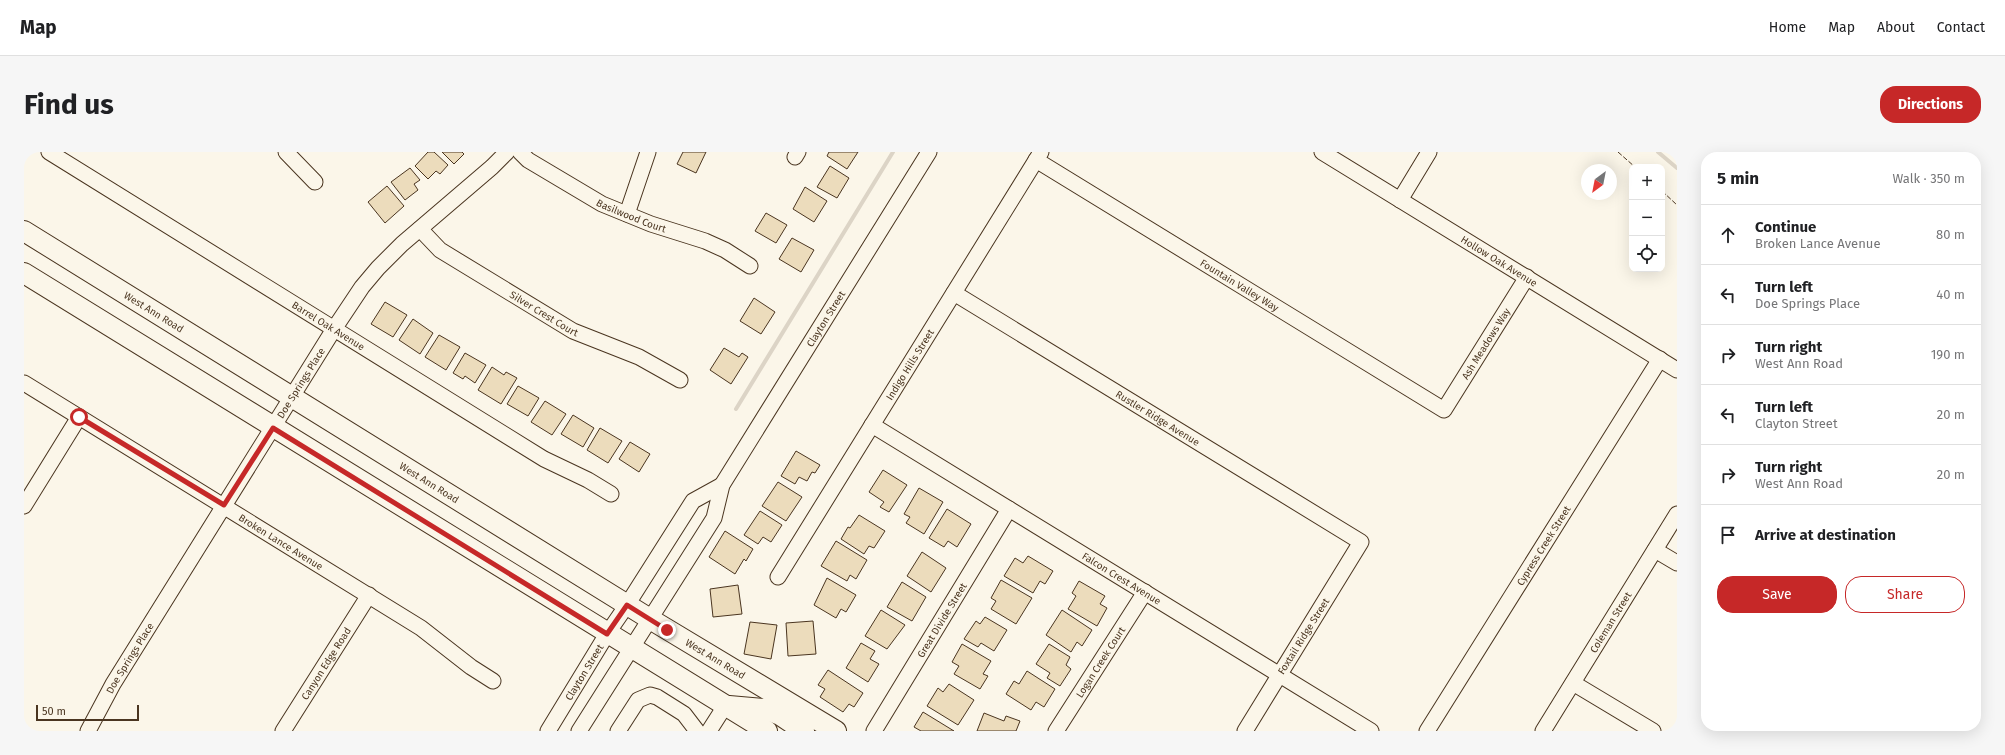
<!DOCTYPE html>
<meta charset="utf-8">
<style>
body{margin:0;font-family:"Fira Sans",sans-serif;background:#f6f6f6;color:#202124}
.controls{position:absolute;right:12px;top:12px;display:grid;overflow:hidden;border-radius:8px;box-shadow:0 4px 16px #0002}
.controls button{width:36px;height:36px;display:grid;place-items:center;padding:0;border:0;border-bottom:1px solid #e0e0e0;background:#fff;color:#202124;font:20px sans-serif}
.compass{position:absolute;left:1557px;top:12px;width:36px;height:36px;border-radius:50%;background:#fff;box-shadow:0 4px 16px #0002;rotate:212deg}
.scale{position:absolute;left:12px;bottom:10px;width:103px;box-sizing:border-box;padding-left:4px;border:2px solid #4a3520;border-top:0;font-size:11px;line-height:14px;white-space:nowrap;color:#4a3520;-webkit-text-stroke:3px #fbf6e9;paint-order:stroke}
.stop{position:absolute;width:12px;height:12px;margin:-9px;border:3px solid #c62828;border-radius:50%;background:#fff}
.stop.end{background:#c62828;border-color:#fff;box-shadow:0 1px 4px #0008}
.list{margin:0;padding:0;list-style:none}
h2{display:flex;justify-content:space-between;align-items:center;height:52px;margin:0;padding:0 16px;font-size:17px}
h2 small{font-size:13px;font-weight:400;color:#757577}
.list li{display:grid;grid-template-columns:26px 1fr auto;gap:12px;align-items:center;box-sizing:border-box;height:60px;padding:0 16px;border-top:1px solid #e0e0e0}
.list b{display:block;font-size:15px;white-space:nowrap}
.list p{margin:0;font-size:13px;white-space:nowrap;color:#757577}
.list em{font-size:13px;font-style:normal;color:#757577}
.actions{display:flex;gap:8px;padding:12px 16px}
.actions a{flex:1;padding:9px 0;border:1px solid #c62828;border-radius:16px;text-align:center;font-size:14px;color:#c62828}
.actions .main{background:#c62828;color:#fff}
.icon{flex:none;width:22px;height:22px;fill:none;stroke:currentColor;stroke-width:2;stroke-linecap:round;stroke-linejoin:round}
.map{position:relative;flex:none;width:1653px;height:579px;overflow:hidden;border-radius:16px}
header{display:flex;align-items:center;gap:24px;box-sizing:border-box;height:56px;padding:0 20px;background:#fff;border-bottom:1px solid #e0e0e0}
header strong{font-size:19px}
nav{display:flex;gap:22px;margin-inline-start:auto;font-size:14px}
.intro{display:flex;align-items:center;justify-content:space-between;box-sizing:border-box;height:96px;padding:0 24px}
h1{margin:0;font-size:28px}
.button{padding:10px 18px;border-radius:16px;background:#c62828;color:#fff;font-size:14px;font-weight:700}
main{display:flex;gap:24px;padding:0 24px}
aside{flex:1;background:#fff;border-radius:16px;box-shadow:0 4px 16px #0002}
.map>svg:first-child{display:block}
.lines{fill:none;stroke-linecap:round;stroke-linejoin:round}
.stream{stroke:#dcd4c6;stroke-width:4}
.building{fill:#ecdcbc;stroke:#4a3520}
.minor-casing{stroke:#4a3520;stroke-width:17}
.major-casing{stroke:#4a3520;stroke-width:22}
.minor{stroke:#fbf6e9;stroke-width:15}
.major{stroke:#fbf6e9;stroke-width:20}
.fence{stroke:#4a3520;stroke-width:1;stroke-dasharray:5 2;stroke-linecap:butt}
.route{stroke:#c62828;stroke-width:5}
.labels{text-anchor:middle;stroke-width:3;stroke-linejoin:round;paint-order:stroke}
.street-label{font-size:10px;fill:#4a3520;stroke:#fbf6e9}
</style>
<header>
<strong>Map</strong>
<nav><a>Home</a><a>Map</a><a>About</a><a>Contact</a></nav>
</header>
<div class="intro"><h1>Find us</h1><a class="button">Directions</a></div>
<main>
<div class="map">
<svg width="1653" height="579" viewBox="0 0 1653 579">
<rect width="100%" height="100%" fill="#fbf6e9"/>
<g class="lines">
<path class="stream" d="M 1634,0 L 1653,16
M 712,257 L 869,0"/>
</g>
<path class="building" d="M 404,0 L 410,0 L 424,13 L 416,22 L 412,19 L 404,27 L 391,14 Z
M 418,0 L 438,0 L 440,2 L 430,12 Z
M 659,0 L 682,0 L 672,21 L 653,12 Z
M 805,0 L 834,0 L 823,17 L 803,4 Z
M 806,14 L 825,26 L 813,46 L 793,35 Z
M 386,16 L 396,28 L 390,32 L 394,38 L 381,48 L 367,30 Z
M 363,34 L 380,54 L 361,71 L 344,50 Z
M 781,35 L 803,49 L 790,70 L 769,57 Z
M 742,61 L 763,73 L 752,91 L 731,79 Z
M 768,86 L 790,98 L 777,120 L 755,107 Z
M 730,146 L 751,160 L 737,182 L 716,169 Z
M 361,150 L 383,163 L 369,185 L 347,172 Z
M 389,167 L 409,181 L 396,202 L 375,188 Z
M 415,183 L 436,195 L 422,218 L 401,205 Z
M 700,196 L 715,205 L 718,201 L 724,205 L 707,232 L 686,218 Z
M 441,201 L 462,213 L 451,231 L 441,224 L 439,227 L 429,221 Z
M 468,215 L 480,223 L 482,220 L 493,226 L 477,252 L 454,238 Z
M 494,234 L 515,246 L 504,264 L 483,252 Z
M 521,249 L 542,262 L 528,283 L 507,270 Z
M 549,263 L 570,276 L 559,295 L 537,282 Z
M 576,276 L 598,289 L 584,311 L 563,298 Z
M 606,290 L 626,302 L 615,320 L 595,307 Z
M 772,299 L 796,313 L 791,321 L 788,320 L 783,329 L 775,325 L 771,332 L 757,324 Z
M 859,318 L 883,333 L 865,360 L 856,355 L 860,350 L 845,340 Z
M 754,330 L 778,345 L 762,369 L 738,354 Z
M 895,336 L 919,350 L 900,382 L 882,371 L 886,365 L 880,362 Z
M 923,357 L 947,372 L 933,395 L 924,389 L 920,395 L 905,386 Z
M 736,359 L 758,373 L 747,390 L 739,385 L 734,392 L 720,383 Z
M 835,363 L 861,379 L 850,396 L 845,394 L 840,402 L 817,387 L 824,375 L 826,376 Z
M 701,379 L 729,397 L 722,409 L 720,407 L 711,422 L 685,405 Z
M 812,389 L 843,408 L 832,427 L 826,423 L 823,429 L 797,414 Z
M 898,400 L 922,416 L 907,440 L 883,424 Z
M 1004,404 L 1029,419 L 1021,432 L 1016,429 L 1009,441 L 980,424 L 991,406 L 999,411 Z
M 803,426 L 832,443 L 822,460 L 817,457 L 812,466 L 790,453 Z
M 977,428 L 1008,446 L 992,472 L 967,457 L 972,449 L 967,446 Z
M 1055,429 L 1081,444 L 1076,452 L 1083,456 L 1073,474 L 1044,457 L 1052,444 L 1048,441 Z
M 878,430 L 902,445 L 888,469 L 863,455 Z
M 714,433 L 718,462 L 689,465 L 686,437 Z
M 857,458 L 881,473 L 863,497 L 841,484 Z
M 1038,458 L 1068,478 L 1058,494 L 1053,490 L 1047,500 L 1022,483 Z
M 961,465 L 983,478 L 970,499 L 957,491 L 954,495 L 940,487 L 952,469 L 956,472 Z
M 789,469 L 792,502 L 764,504 L 762,471 Z
M 726,470 L 753,473 L 747,507 L 720,502 Z
M 837,491 L 851,499 L 846,507 L 855,512 L 844,530 L 822,516 Z
M 938,492 L 967,509 L 959,522 L 964,524 L 956,537 L 930,522 L 935,514 L 928,510 Z
M 1025,492 L 1046,505 L 1042,513 L 1047,517 L 1036,534 L 1023,526 L 1026,521 L 1012,512 Z
M 804,518 L 839,541 L 830,555 L 825,552 L 819,560 L 796,545 L 801,537 L 794,533 Z
M 1003,519 L 1031,537 L 1020,555 L 1012,550 L 1007,558 L 982,542 L 990,529 L 995,532 Z
M 925,532 L 950,548 L 934,573 L 903,554 L 914,536 L 919,540 Z
M 899,560 L 930,579 L 897,579 L 890,575 Z
M 960,561 L 980,569 L 982,564 L 996,569 L 992,579 L 953,579 Z"/>
<g class="lines">
<defs>
<g id="minor">
<path id="s1" d="M 25,0 L 520,307 L 564,328 L 587,342"/>
<path d="M 262,0 L 291,30"/>
<path id="s2" d="M 496,0 L 504,8 L 578,52 L 627,72 L 681,89 L 701,98 L 726,114"/>
<path id="s3" d="M 1298,0 L 1653,218"/>
<path d="M 771,5 L 774,0"/>
<path id="s4" d="M 1012,8 L 1420,258 L 1503,125"/>
<path d="M 1376,48 L 1405,0"/>
<path d="M 603,62 L 624,0"/>
<path id="s5" d="M 396,77 L 416,98 L 549,179 L 615,205 L 656,228"/>
<path id="s6" d="M 930,141 L 1337,390 L 1221,579"/>
<path id="s7" d="M 0,231 L 397,476 L 447,515 L 469,529"/>
<path id="s8" d="M 848,273 L 1347,579"/>
<path d="M 0,354 L 55,265"/>
<path d="M 1631,398 L 1653,411"/>
<path id="s9" d="M 754,425 L 1017,0"/>
<path d="M 1549,531 L 1629,579"/>
<path id="s10" d="M 64,579 L 89,532 L 310,177 L 338,135 L 354,116 L 378,92 L 468,15 L 483,0"/>
<path id="s11" d="M 259,579 L 345,443"/>
<path id="s12" d="M 524,579 L 583,482 L 603,453 L 669,349 L 698,333"/>
<path id="s13" d="M 555,579 L 690,366 L 698,333 L 905,0"/>
<path d="M 594,579 L 614,548 L 626,543 L 633,545 L 660,562 L 673,579"/>
<path d="M 685,579 L 701,554"/>
<path id="s14" d="M 850,579 L 985,357"/>
<path id="s15" d="M 1032,579 L 1121,440"/>
<path id="s16" d="M 1403,579 L 1636,207"/>
<path id="s17" d="M 1519,579 L 1653,362"/>
</g>
<g id="major">
<path id="s18" d="M 0,79 L 626,467 L 812,579"/>
<path d="M 0,121 L 743,579"/>
<path d="M 705,554 L 741,557 L 756,563 L 780,579"/>
</g>
</defs>
<use href="#minor" class="minor-casing"/>
<use href="#major" class="major-casing"/>
<use href="#minor" class="minor"/>
<use href="#major" class="major"/>
<path class="fence" d="M 1594,0 L 1611,15
M 1638,39 L 1653,53"/>
</g>
<g class="lines">
<path class="route" d="M 55,265 L 200,353 L 249,276 L 583,482 L 603,453 L 643,478"/>
</g>
<g class="labels">
<g class="street-label">
<text dy="4" stroke="none"><textPath href="#s2" startOffset="129">Basilwood Court</textPath></text>
<text dy="4" stroke="none"><textPath href="#s3" startOffset="208">Hollow Oak Avenue</textPath></text>
<text dy="4" stroke="none"><textPath href="#s4" startOffset="239">Fountain Valley Way</textPath></text>
<text dy="4" stroke="none"><textPath href="#s18" startOffset="153">West Ann Road</textPath></text>
<text dy="4" stroke="none"><textPath href="#s5" startOffset="151">Silver Crest Court</textPath></text>
<text dy="4" stroke="none"><textPath href="#s13" startOffset="482">Clayton Street</textPath></text>
<text dy="4" stroke="none"><textPath href="#s1" startOffset="329">Barrel Oak Avenue</textPath></text>
<text dy="4" stroke="none"><textPath href="#s4" startOffset="557">Ash Meadows Way</textPath></text>
<text dy="4" stroke="none"><textPath href="#s9" startOffset="250">Indigo Hills Street</textPath></text>
<text dy="4" stroke="none"><textPath href="#s10" startOffset="408">Doe Springs Place</textPath></text>
<text dy="4" stroke="none"><textPath href="#s6" startOffset="239">Rustler Ridge Avenue</textPath></text>
<text dy="4" stroke="none"><textPath href="#s18" startOffset="477">West Ann Road</textPath></text>
<text dy="4" stroke="none"><textPath href="#s7" startOffset="302">Broken Lance Avenue</textPath></text>
<text dy="4" stroke="none"><textPath href="#s16" startOffset="219">Cypress Creek Street</textPath></text>
<text dy="4" stroke="none"><textPath href="#s8" startOffset="293">Falcon Crest Avenue</textPath></text>
<text dy="4" stroke="none"><textPath href="#s14" startOffset="130">Great Divide Street</textPath></text>
<text dy="4" stroke="none"><textPath href="#s17" startOffset="128">Coleman Street</textPath></text>
<text transform="translate(1279 484) rotate(-58)" y="4">Foxtail Ridge Street</text>
<text dy="4" stroke="none"><textPath href="#s10" startOffset="84">Doe Springs Place</textPath></text>
<text dy="4" stroke="none"><textPath href="#s18" startOffset="813">West Ann Road</textPath></text>
<text dy="4" stroke="none"><textPath href="#s15" startOffset="82">Logan Creek Court</textPath></text>
<text dy="4" stroke="none"><textPath href="#s11" startOffset="80">Canyon Edge Road</textPath></text>
<text dy="4" stroke="none"><textPath href="#s12" startOffset="69">Clayton Street</textPath></text>
</g>
</g>
</svg>
<div class="controls">
<button>+</button>
<button>−</button>
<button><svg class="icon" aria-label="locate" viewBox="0 0 24 24"><circle cx="12" cy="12" r="6"/><path d="M12 2v4M12 18v4M2 12h4M18 12h4"/></svg></button>
</div>
<svg class="compass" viewBox="-18 -18 36 36"><path d="M0-13l5 13h-10z" fill="#e53935"/><path d="M0 13l5-13h-10z" fill="#757577"/></svg>
<div class="scale">50 m</div>
<div class="stop" style="left:55px;top:265px"></div>
<div class="stop end" style="left:643px;top:478px"></div>
</div>
<aside>
<h2>5 min<small>Walk · 350 m</small></h2>
<ul class="list">
<li><svg class="icon" aria-label="ahead" viewBox="0 0 24 24"><path d="M12 20V5M6 11l6-6 6 6"/></svg><div><b>Continue</b><p>Broken Lance Avenue</p></div><em>80 m</em></li>
<li><svg class="icon" aria-label="left" viewBox="0 0 24 24"><path d="M17 20v-9H6M10 6l-5 5 5 5"/></svg><div><b>Turn left</b><p>Doe Springs Place</p></div><em>40 m</em></li>
<li><svg class="icon" aria-label="right" viewBox="0 0 24 24"><path d="M7 20v-9h11M14 6l5 5-5 5"/></svg><div><b>Turn right</b><p>West Ann Road</p></div><em>190 m</em></li>
<li><svg class="icon" aria-label="left" viewBox="0 0 24 24"><path d="M17 20v-9H6M10 6l-5 5 5 5"/></svg><div><b>Turn left</b><p>Clayton Street</p></div><em>20 m</em></li>
<li><svg class="icon" aria-label="right" viewBox="0 0 24 24"><path d="M7 20v-9h11M14 6l5 5-5 5"/></svg><div><b>Turn right</b><p>West Ann Road</p></div><em>20 m</em></li>
<li><svg class="icon" aria-label="arrive" viewBox="0 0 24 24"><path d="M6 21V4h12l-3 4 3 4H6"/></svg><div><b>Arrive at destination</b></div></li>
</ul>
<div class="actions"><a class="main">Save</a><a>Share</a></div>
</aside>
</main>
